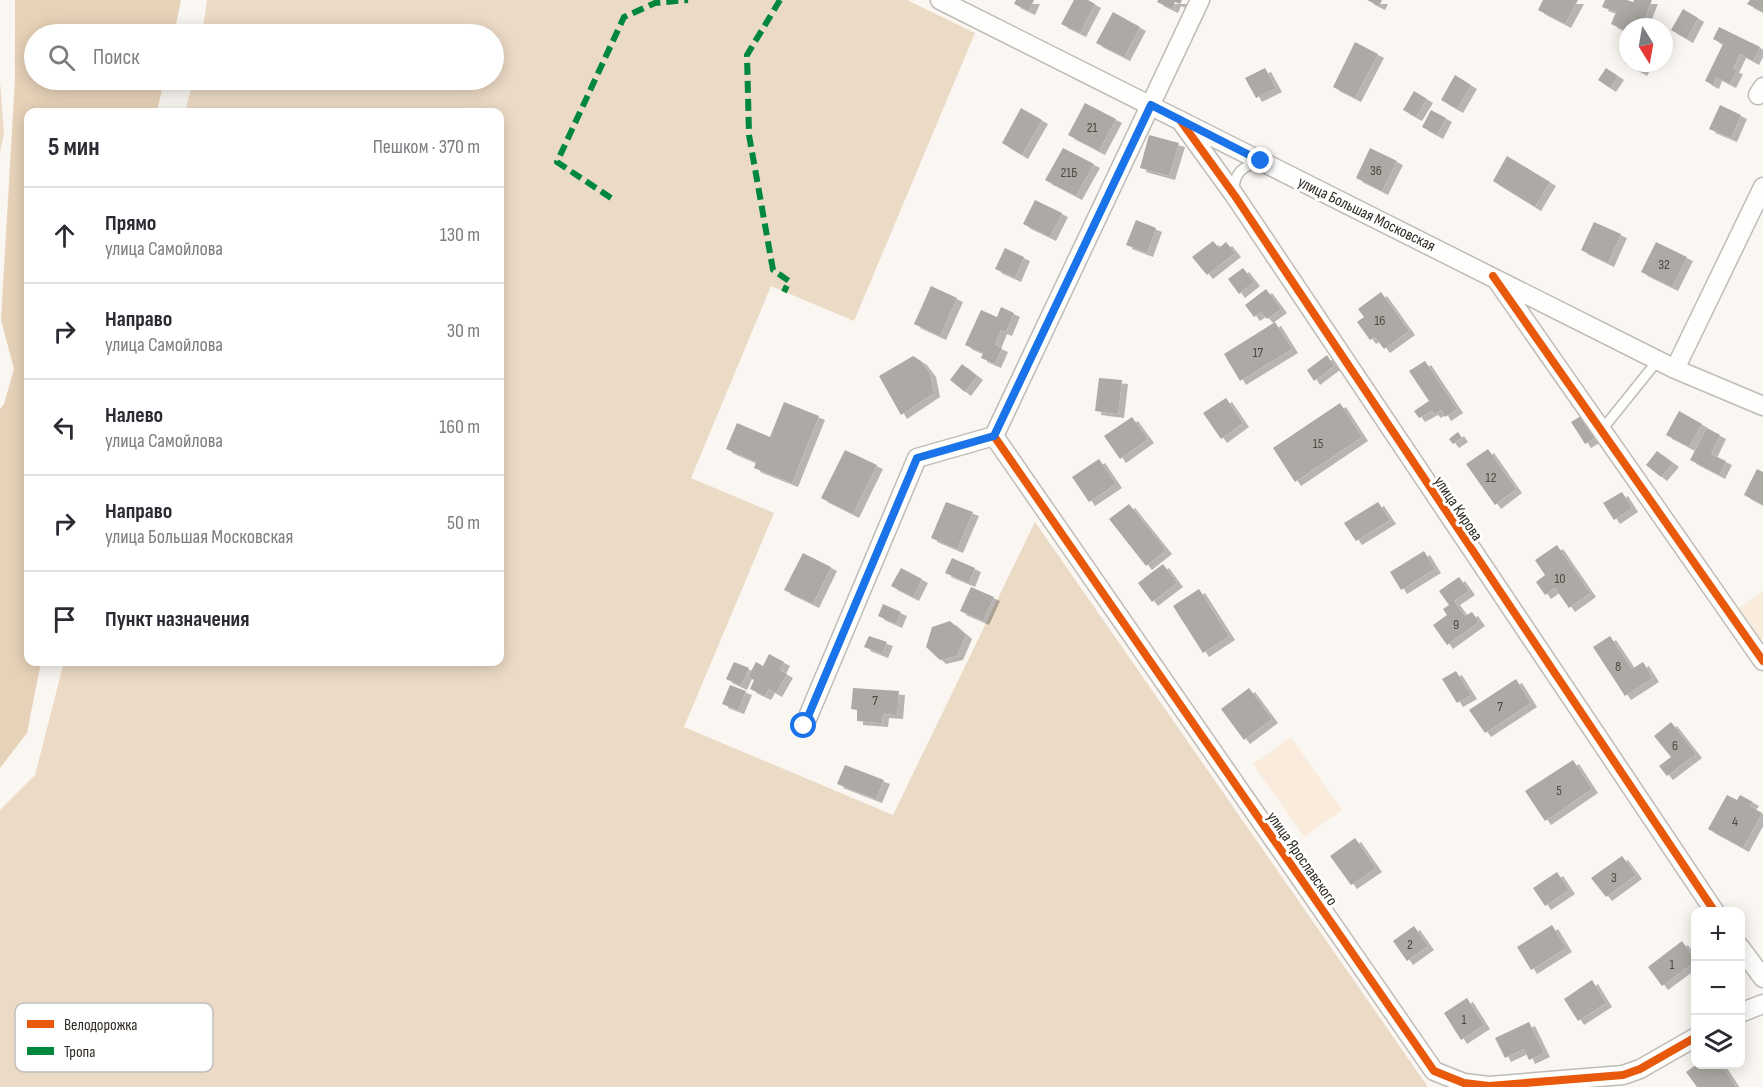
<!DOCTYPE html>
<html lang="ru">
<meta charset="utf-8">
<style>
body{margin:0;font-family:"Sofia Sans Condensed",sans-serif;background:#f7f7f7;color:#2b2b33}
.controls{position:absolute;right:18px;bottom:18px;display:grid;overflow:hidden;border-radius:12px;box-shadow:0 3px 15px #0003}
.controls button{width:54px;height:54px;display:grid;place-items:center;padding:0;border:0;border-bottom:2px solid #e1e1e2;background:#fff;color:#2b2b33;font:30px sans-serif}
.compass{position:absolute;left:1619px;top:18px;width:54px;height:54px;border-radius:50%;background:#fff;box-shadow:0 3px 15px #0003;rotate:169deg}
.stop{position:absolute;width:18px;height:18px;margin:-14px;border:4px solid #1a73e8;border-radius:50%;background:#fff}
.stop.end{background:#1a73e8;border-color:#fff;box-shadow:0 2px 6px #0008}
.list{margin:0;padding:0;list-style:none}
h2{display:flex;justify-content:space-between;align-items:center;height:78px;margin:0;padding:0 24px;font-size:26px}
h2 small{font-size:20px;font-weight:400;color:#7c7c81}
.list li{display:grid;grid-template-columns:39px 1fr auto;gap:18px;align-items:center;box-sizing:border-box;height:96px;padding:0 24px;border-top:2px solid #e1e1e2}
.list b{display:block;font-size:22px;white-space:nowrap}
.list p{margin:0;font-size:20px;white-space:nowrap;color:#7c7c81}
.list em{font-size:20px;font-style:normal;color:#7c7c81}
.icon{flex:none;width:33px;height:33px;fill:none;stroke:currentColor;stroke-width:2;stroke-linecap:round;stroke-linejoin:round}
.map{position:relative;flex:none;width:1763px;height:1087px;overflow:hidden}
.search{position:absolute;background:#fff;box-shadow:0 3px 15px #0003;left:24px;top:24px;width:480px;height:66px;display:flex;align-items:center;gap:15px;box-sizing:border-box;padding:0 21px;border-radius:33px;color:#7c7c81;font-size:22px}
.panel{position:absolute;background:#fff;box-shadow:0 3px 15px #0003;left:24px;top:108px;width:480px;height:558px;border-radius:12px}
.map>svg:first-child{display:block}
.green{fill:#f9ecdc}
.forest{fill:#ebdac5}
.water{fill:#e6d2b8}
.building{fill:#ada9a4;filter:url(#shadow)}
.lines{fill:none;stroke-linecap:round;stroke-linejoin:round}
.lane-casing{stroke:#bfbbb6;stroke-width:12}
.street-casing{stroke:#bfbbb6;stroke-width:21}
.lane{stroke:#fefefd;stroke-width:9}
.street{stroke:#fefefd;stroke-width:18}
.quiet{stroke:#00873e;stroke-width:6;stroke-dasharray:12 6;stroke-linecap:butt}
.cycleway-casing{stroke:#fff;stroke-width:11}
.cycleway{stroke:#e8590c;stroke-width:8}
.route{stroke:#1a73e8;stroke-width:8}
.labels{text-anchor:middle;stroke-width:6;stroke-linejoin:round;paint-order:stroke}
.number-label{font-size:14px;fill:#4e4943}
.street-label{font-size:16px;fill:#2e2923;stroke:#fff}
.key{fill:#fff;stroke:#c0bfbd;stroke-width:1.5}
.key-label{font-size:16px;fill:#2e2923}
</style>
<div class="map">
<svg width="1763" height="1087" viewBox="0 0 1763 1087">
<defs>
<filter id="shadow"><feDropShadow dx="6" dy="4" stdDeviation="0" flood-color="#0004"/></filter>
</defs>
<rect width="100%" height="100%" fill="#faf6f1"/>
<path class="green" d="M 1763,591 L 1763,638 L 1761,640 L 1739,608 Z
M 1291,737 L 1342,810 L 1304,837 L 1253,764 Z"/>
<path class="forest" d="M 207,0 L 907,0 L 975,33 L 854,321 L 771,286 L 691,478 L 774,513 L 684,727 L 893,815 L 1035,522 L 1428,1087 L 0,1087 L 0,810 L 35,775 L 64,662 L 500,662 L 500,112 L 185,112 L 193,80 L 494,80 L 494,34 L 202,34 Z
M 0,81 L 4,133 L 0,153 Z"/>
<path class="water" d="M 15,0 L 181,0 L 174,34 L 34,34 L 34,80 L 164,80 L 157,112 L 28,112 L 28,662 L 41,662 L 27,733 L 0,768 L 0,409 L 4,404 L 14,369 L 1,320 L 15,78 Z"/>
<path class="building" d="M 1016,0 L 1034,0 L 1029,11 L 1014,4 Z
M 1074,0 L 1088,0 L 1095,4 L 1080,33 L 1061,24 Z
M 1158,0 L 1182,0 L 1180,4 L 1175,2 L 1172,9 L 1157,2 Z
M 1367,0 L 1382,0 L 1379,6 Z
M 1543,0 L 1578,0 L 1565,24 L 1538,10 Z
M 1605,0 L 1627,0 L 1633,2 L 1634,0 L 1652,0 L 1641,27 L 1628,27 L 1628,32 L 1611,24 L 1616,12 L 1602,7 Z
M 1750,0 L 1763,0 L 1763,12 L 1747,4 Z
M 1683,9 L 1698,18 L 1687,39 L 1671,30 Z
M 1113,12 L 1140,27 L 1124,57 L 1096,43 Z
M 1719,27 L 1760,47 L 1753,61 L 1740,54 L 1733,69 L 1737,70 L 1730,84 L 1716,77 L 1713,85 L 1705,81 L 1723,44 L 1713,39 Z
M 1355,42 L 1378,54 L 1355,98 L 1333,87 Z
M 1628,58 L 1628,63 L 1646,63 L 1641,72 L 1625,63 Z
M 1265,68 L 1276,88 L 1256,98 L 1245,78 Z
M 1606,68 L 1618,76 L 1610,88 L 1598,80 Z
M 1455,75 L 1471,85 L 1457,109 L 1441,100 Z
M 1414,91 L 1427,99 L 1416,117 L 1403,110 Z
M 1085,103 L 1116,119 L 1099,151 L 1068,135 Z
M 1720,105 L 1741,115 L 1731,138 L 1709,129 Z
M 1021,108 L 1042,120 L 1022,155 L 1002,143 Z
M 1431,110 L 1446,118 L 1437,135 L 1422,127 Z
M 1149,135 L 1179,143 L 1169,176 L 1140,168 Z
M 1063,148 L 1094,164 L 1076,196 L 1045,180 Z
M 1370,148 L 1397,161 L 1382,191 L 1356,178 Z
M 1507,156 L 1550,182 L 1535,207 L 1493,181 Z
M 1035,200 L 1062,213 L 1050,237 L 1023,224 Z
M 1136,220 L 1156,228 L 1147,253 L 1126,245 Z
M 1594,222 L 1621,234 L 1608,263 L 1581,250 Z
M 1213,241 L 1219,248 L 1226,242 L 1235,253 L 1207,275 L 1192,257 Z
M 1656,242 L 1687,257 L 1672,287 L 1641,272 Z
M 1005,248 L 1024,257 L 1015,278 L 995,269 Z
M 1243,268 L 1254,282 L 1239,294 L 1228,279 Z
M 931,286 L 957,298 L 940,336 L 914,324 Z
M 1266,289 L 1281,309 L 1267,319 L 1261,312 L 1254,317 L 1245,305 Z
M 1381,292 L 1409,331 L 1384,349 L 1375,337 L 1370,340 L 1357,322 L 1364,317 L 1358,309 Z
M 1001,307 L 1014,313 L 1006,332 L 1001,330 L 995,345 L 1002,348 L 995,364 L 981,358 L 983,353 L 965,345 L 981,310 L 997,317 Z
M 1275,322 L 1292,349 L 1240,381 L 1224,354 Z
M 1327,355 L 1334,366 L 1314,381 L 1307,370 Z
M 913,356 L 921,361 L 930,373 L 934,393 L 901,415 L 879,376 Z
M 1425,361 L 1457,409 L 1445,417 L 1441,410 L 1435,414 L 1432,411 L 1419,418 L 1414,411 L 1429,401 L 1409,371 Z
M 962,364 L 977,376 L 965,392 L 950,380 Z
M 1099,378 L 1122,380 L 1118,414 L 1095,411 Z
M 1226,398 L 1243,423 L 1221,439 L 1203,413 Z
M 784,402 L 819,416 L 792,483 L 754,468 L 756,462 L 726,449 L 737,423 L 770,437 Z
M 1340,403 L 1362,437 L 1295,482 L 1273,448 Z
M 1679,411 L 1702,424 L 1689,447 L 1666,435 Z
M 1586,413 L 1600,435 L 1585,444 L 1571,422 Z
M 1132,417 L 1148,439 L 1120,459 L 1104,436 Z
M 1707,428 L 1720,435 L 1711,454 L 1726,461 L 1719,475 L 1690,460 Z
M 1458,432 L 1462,438 L 1453,444 L 1449,439 Z
M 1488,449 L 1516,489 L 1495,505 L 1466,464 Z
M 845,450 L 877,465 L 853,514 L 821,498 Z
M 1657,451 L 1673,463 L 1661,477 L 1646,465 Z
M 1099,459 L 1116,484 L 1089,502 L 1072,477 Z
M 1757,469 L 1763,472 L 1763,505 L 1744,495 Z
M 1622,492 L 1632,508 L 1614,520 L 1603,503 Z
M 946,502 L 973,512 L 957,549 L 931,538 Z
M 1378,502 L 1390,520 L 1356,541 L 1344,523 Z
M 1129,504 L 1166,550 L 1146,566 L 1109,519 Z
M 1557,545 L 1590,593 L 1569,608 L 1555,588 L 1545,595 L 1536,582 L 1545,575 L 1535,560 Z
M 1424,551 L 1435,569 L 1401,590 L 1390,572 Z
M 803,553 L 831,567 L 813,604 L 784,590 Z
M 952,558 L 975,568 L 969,583 L 945,573 Z
M 1163,564 L 1177,583 L 1152,602 L 1138,583 Z
M 901,568 L 922,579 L 913,597 L 891,586 Z
M 1459,577 L 1469,591 L 1454,601 L 1465,616 L 1472,612 L 1479,622 L 1447,645 L 1433,625 L 1447,615 L 1443,609 L 1449,605 L 1439,591 Z
M 971,587 L 994,597 L 983,621 L 960,611 Z
M 1199,589 L 1229,636 L 1203,653 L 1173,606 Z
M 883,604 L 901,612 L 896,624 L 878,616 Z
M 950,621 L 966,635 L 957,656 L 940,660 L 926,647 L 932,627 Z
M 869,636 L 887,642 L 882,654 L 864,647 Z
M 1610,636 L 1632,669 L 1643,662 L 1653,678 L 1625,696 L 1593,647 Z
M 769,654 L 784,662 L 780,670 L 787,674 L 776,693 L 769,689 L 765,696 L 750,689 L 754,680 L 748,677 L 756,662 L 763,666 Z
M 734,662 L 749,668 L 741,686 L 726,679 Z
M 1456,671 L 1471,695 L 1457,703 L 1442,679 Z
M 1516,679 L 1531,703 L 1485,733 L 1469,710 Z
M 730,685 L 746,691 L 738,710 L 722,704 Z
M 853,688 L 899,691 L 897,715 L 883,714 L 882,723 L 857,721 L 857,710 L 851,709 Z
M 1249,688 L 1272,719 L 1244,740 L 1221,709 Z
M 1671,722 L 1696,754 L 1667,776 L 1659,766 L 1671,757 L 1654,736 Z
M 1573,760 L 1592,789 L 1545,821 L 1525,791 Z
M 845,765 L 884,780 L 876,799 L 837,784 Z
M 1727,795 L 1737,800 L 1740,795 L 1753,802 L 1750,806 L 1762,813 L 1743,848 L 1708,829 Z
M 1355,838 L 1376,868 L 1351,885 L 1330,856 Z
M 1622,856 L 1636,875 L 1606,897 L 1591,878 Z
M 1557,872 L 1569,890 L 1545,906 L 1533,888 Z
M 1552,925 L 1566,948 L 1531,970 L 1517,947 Z
M 1414,926 L 1428,946 L 1407,961 L 1393,941 Z
M 1682,941 L 1696,961 L 1662,986 L 1648,967 Z
M 1592,980 L 1606,1003 L 1578,1021 L 1564,999 Z
M 1467,998 L 1484,1025 L 1461,1040 L 1444,1013 Z
M 1529,1022 L 1544,1053 L 1529,1060 L 1524,1049 L 1505,1058 L 1495,1038 Z
M 1697,1064 L 1721,1064 L 1736,1087 L 1697,1087 L 1686,1072 Z"/>
<g class="lines">
<defs>
<path id="lane" d="M 1234,191 C 1234,173 1242,167 1258,162
M 1601,431 L 1658,360"/>
<path id="street" d="M 940,0 L 1675,369 L 1763,406
M 1758,95 L 1763,87
M 1180,120 L 1235,196 L 1715,912
M 1496,279 L 1763,661
M 1675,369 L 1763,187
M 994,436 L 1434,1071 L 1464,1083 L 1489,1086 L 1623,1075 L 1640,1069 L 1696,1037
M 804,726 L 917,458 L 994,436 L 1200,0
M 1740,947 L 1763,978
M 1740,1013 L 1763,1004"/>
</defs>
<use href="#lane" class="lane-casing"/>
<use href="#street" class="street-casing"/>
<use href="#lane" class="lane"/>
<use href="#street" class="street"/>
<path class="quiet" d="M 780,0 L 747,55 L 749,135 L 773,270 L 789,281 L 784,292
M 611,198 L 557,162 L 624,17 L 655,3 L 688,0"/>
<defs>
<path id="cycleway" d="M 1180,120 L 1235,196 L 1715,912
M 1493,276 L 1763,661
M 994,436 L 1434,1071 L 1464,1083 L 1489,1086 L 1623,1075 L 1640,1069 L 1696,1037"/>
</defs>
<use href="#cycleway" class="cycleway-casing"/>
<use href="#cycleway" class="cycleway"/>
</g>
<g class="lines">
<path class="route" d="M 804,726 L 917,458 L 994,436 L 1151,105 L 1261,161"/>
</g>
<g class="labels">
<g class="number-label">
<text x="1092" y="132">21</text>
<text x="1376" y="175">36</text>
<text x="1069" y="177">21Б</text>
<text x="1664" y="269">32</text>
<text x="1380" y="325">16</text>
<text x="1258" y="357">17</text>
<text x="1318" y="448">15</text>
<text x="1491" y="482">12</text>
<text x="1560" y="583">10</text>
<text x="1456" y="629">9</text>
<text x="1618" y="671">8</text>
<text x="875" y="705">7</text>
<text x="1500" y="711">7</text>
<text x="1675" y="750">6</text>
<text x="1559" y="795">5</text>
<text x="1735" y="826">4</text>
<text x="1614" y="882">3</text>
<text x="1410" y="949">2</text>
<text x="1672" y="969">1</text>
<text x="1464" y="1024">1</text>
</g>
<g class="street-label">
<text transform="translate(1367 213) rotate(26)" y="6">улица Большая Московская</text>
<text transform="translate(1459 508) rotate(56)" y="6">улица Кирова</text>
<text transform="translate(1303 858) rotate(55)" y="6">улица Ярославского</text>
</g>
</g>
<rect x="15" y="1003" width="198" height="69" rx="9" class="key"/>
<rect x="27" y="1020" width="27" height="8" fill="#e8590c"/>
<rect x="27" y="1047" width="27" height="8" fill="#00873e"/>
<g class="key-label">
<text x="64" y="1030">Велодорожка</text>
<text x="64" y="1057">Тропа</text>
</g>
</svg>
<div class="controls">
<button>+</button>
<button>−</button>
<button><svg class="icon" aria-label="layers" viewBox="0 0 24 24"><path d="M12 4l9 5-9 5-9-5zM3 14l9 5 9-5"/></svg></button>
</div>
<svg class="compass" viewBox="-18 -18 36 36"><path d="M0-13l5 13h-10z" fill="#e53935"/><path d="M0 13l5-13h-10z" fill="#7c7c81"/></svg>
<div class="stop" style="left:804px;top:726px"></div>
<div class="stop end" style="left:1261px;top:161px"></div>
<div class="search"><svg class="icon" aria-label="search" viewBox="0 0 24 24"><circle cx="10" cy="10" r="6"/><path d="M15 15l6 6"/></svg>Поиск</div>
<section class="panel">
<h2>5 мин<small>Пешком · 370 m</small></h2>
<ul class="list">
<li><svg class="icon" aria-label="ahead" viewBox="0 0 24 24"><path d="M12 20V5M6 11l6-6 6 6"/></svg><div><b>Прямо</b><p>улица Самойлова</p></div><em>130 m</em></li>
<li><svg class="icon" aria-label="right" viewBox="0 0 24 24"><path d="M7 20v-9h11M14 6l5 5-5 5"/></svg><div><b>Направо</b><p>улица Самойлова</p></div><em>30 m</em></li>
<li><svg class="icon" aria-label="left" viewBox="0 0 24 24"><path d="M17 20v-9H6M10 6l-5 5 5 5"/></svg><div><b>Налево</b><p>улица Самойлова</p></div><em>160 m</em></li>
<li><svg class="icon" aria-label="right" viewBox="0 0 24 24"><path d="M7 20v-9h11M14 6l5 5-5 5"/></svg><div><b>Направо</b><p>улица Большая Московская</p></div><em>50 m</em></li>
<li><svg class="icon" aria-label="arrive" viewBox="0 0 24 24"><path d="M6 21V4h12l-3 4 3 4H6"/></svg><div><b>Пункт назначения</b></div></li>
</ul>
</section>
</div>
